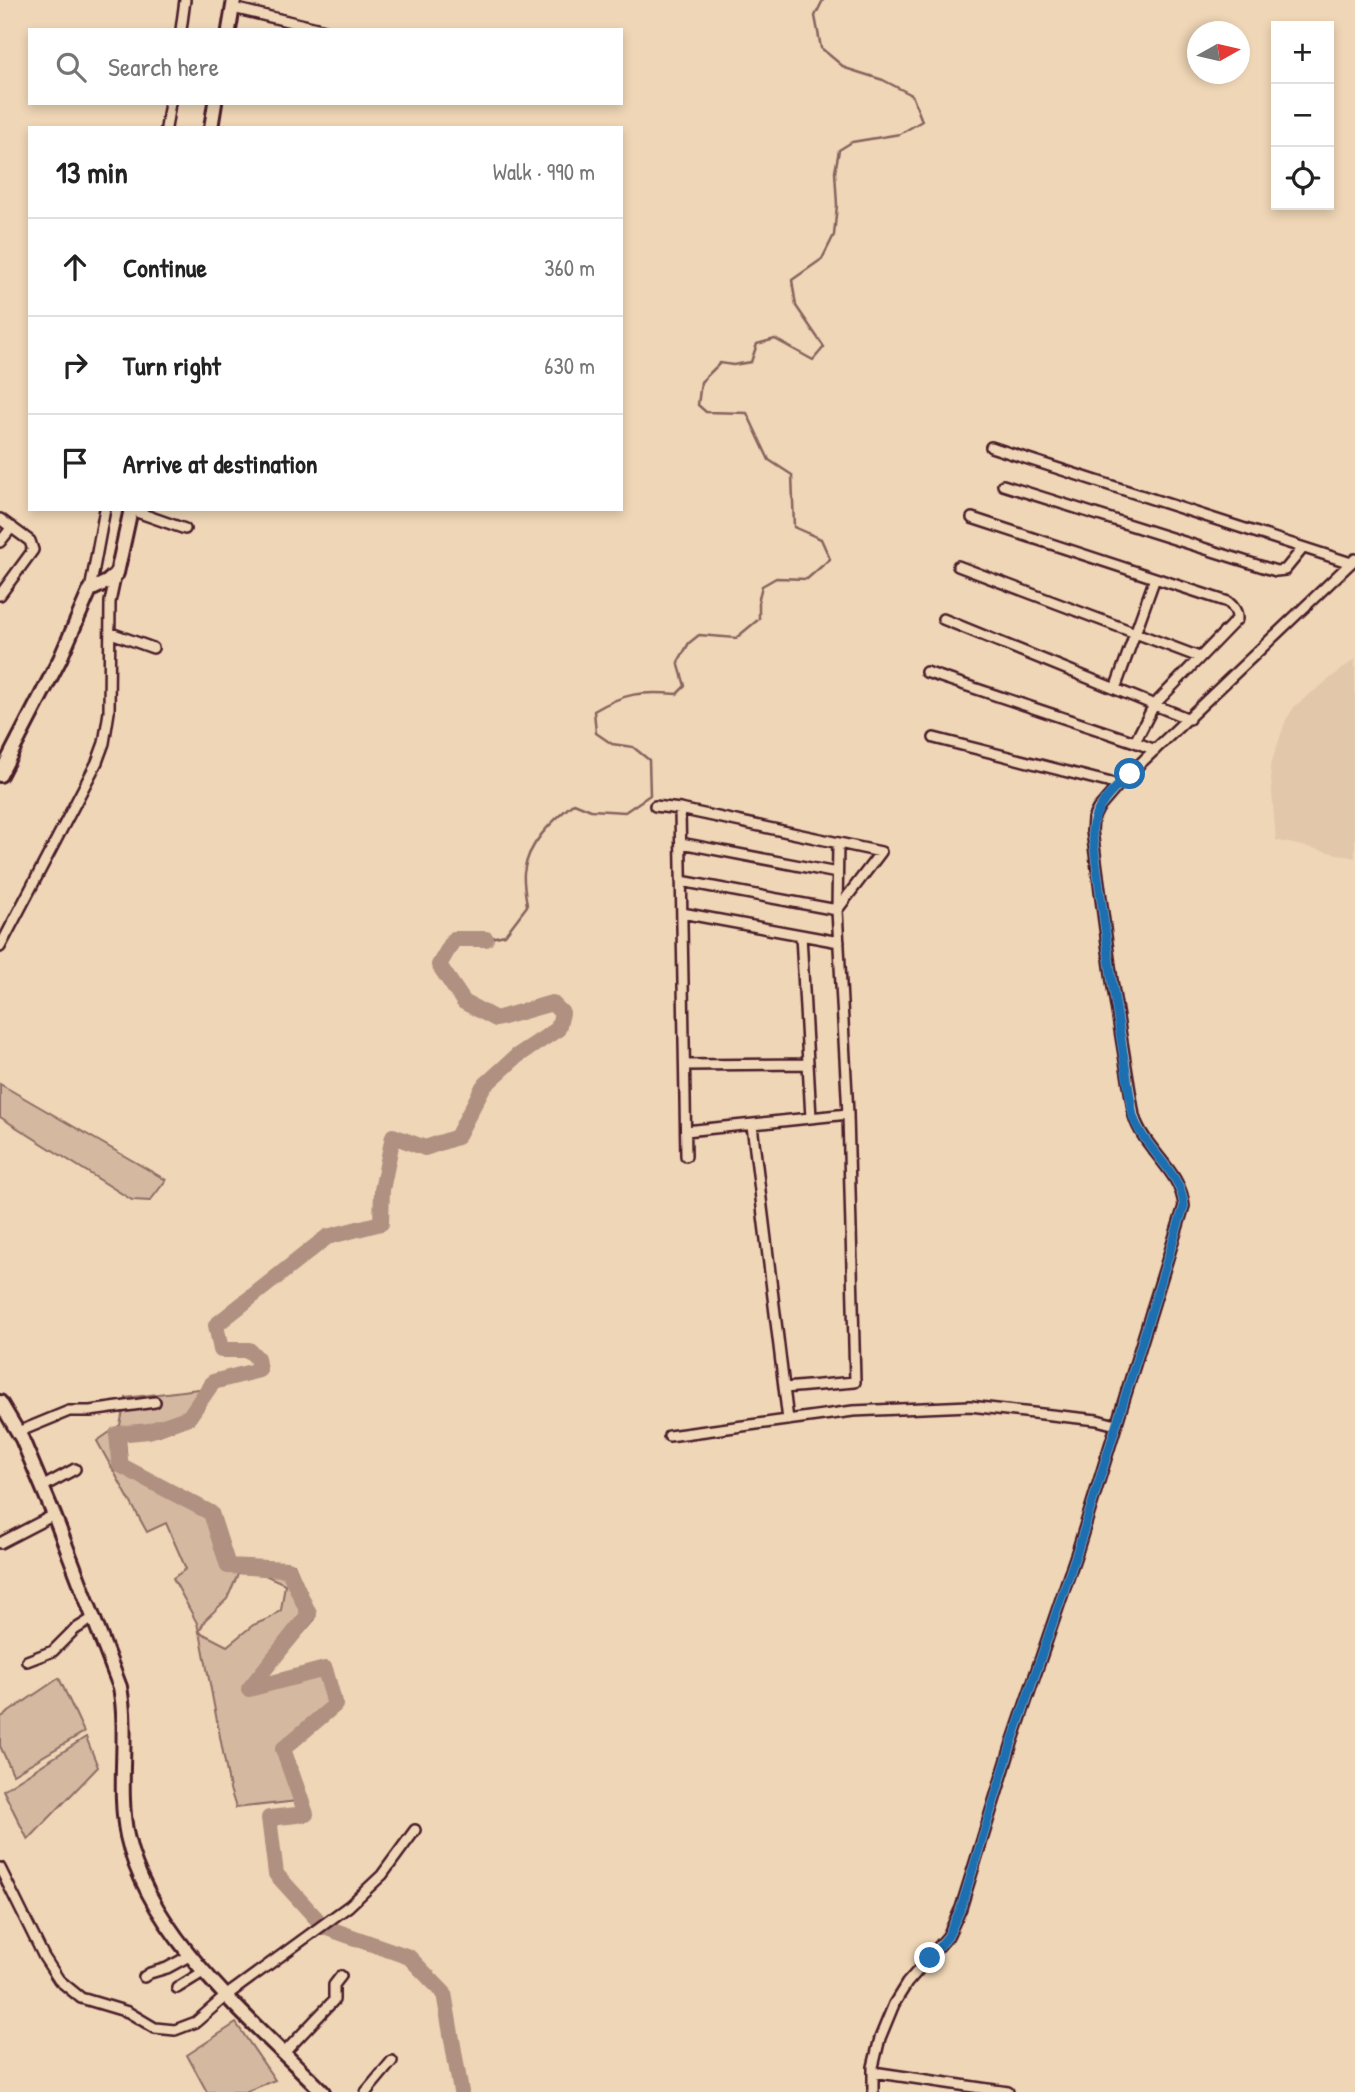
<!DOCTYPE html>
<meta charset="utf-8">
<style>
body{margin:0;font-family:"Patrick Hand",sans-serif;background:#f6f6f6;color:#222}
.controls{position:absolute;right:21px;top:21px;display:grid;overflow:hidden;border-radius:0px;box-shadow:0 4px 10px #0003}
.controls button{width:63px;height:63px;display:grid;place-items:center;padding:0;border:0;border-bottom:2px solid #e0e0e0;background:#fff;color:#222;font:35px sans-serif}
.compass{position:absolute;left:1187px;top:21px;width:63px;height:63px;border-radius:50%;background:#fff;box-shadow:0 4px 10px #0003;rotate:82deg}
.stop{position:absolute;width:21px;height:21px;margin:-16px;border:5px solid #1f6fb2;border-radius:50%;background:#fff}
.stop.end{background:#1f6fb2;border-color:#fff;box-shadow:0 2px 7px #0008}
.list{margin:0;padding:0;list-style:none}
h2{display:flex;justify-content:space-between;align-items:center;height:91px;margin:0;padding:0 28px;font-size:30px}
h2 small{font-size:23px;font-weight:400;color:#767676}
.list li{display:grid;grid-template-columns:46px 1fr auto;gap:21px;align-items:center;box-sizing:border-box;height:98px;padding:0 28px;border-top:2px solid #e0e0e0}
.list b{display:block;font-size:26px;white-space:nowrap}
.list em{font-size:23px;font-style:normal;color:#767676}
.icon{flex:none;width:38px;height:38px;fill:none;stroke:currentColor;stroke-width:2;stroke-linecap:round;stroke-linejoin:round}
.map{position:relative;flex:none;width:1355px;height:2092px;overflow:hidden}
.search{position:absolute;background:#fff;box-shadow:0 4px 10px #0003;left:28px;top:28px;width:595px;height:77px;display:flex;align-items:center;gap:18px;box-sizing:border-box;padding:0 24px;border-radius:0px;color:#767676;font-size:26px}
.panel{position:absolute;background:#fff;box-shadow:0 4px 10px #0003;left:28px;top:126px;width:595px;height:385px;border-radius:0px}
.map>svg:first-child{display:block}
.built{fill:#e2c7ab}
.green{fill:#d4b8a0;stroke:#8f6c66;stroke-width:2}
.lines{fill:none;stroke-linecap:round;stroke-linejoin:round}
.stream{stroke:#87635f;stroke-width:2.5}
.river{stroke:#b09081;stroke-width:16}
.street-casing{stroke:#4a1f2b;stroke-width:14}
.secondary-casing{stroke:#4a1f2b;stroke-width:18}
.street{stroke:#efd6b6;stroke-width:9}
.secondary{stroke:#efd6b6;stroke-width:12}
.route{stroke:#1f6fb2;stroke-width:9}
</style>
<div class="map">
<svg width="1355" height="2092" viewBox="0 0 1355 2092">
<rect width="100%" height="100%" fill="#efd6b6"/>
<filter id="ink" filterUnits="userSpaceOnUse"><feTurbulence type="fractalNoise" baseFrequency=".0143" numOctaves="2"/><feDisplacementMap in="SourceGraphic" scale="14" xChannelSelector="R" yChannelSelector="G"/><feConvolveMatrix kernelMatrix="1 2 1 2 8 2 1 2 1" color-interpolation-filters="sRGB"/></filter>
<g filter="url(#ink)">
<path class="built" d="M 1355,659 L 1355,858 L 1276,840 L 1270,767 L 1286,720 L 1295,706 Z"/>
<path class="green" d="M 0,1084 L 166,1180 L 150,1201 L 132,1200 L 0,1117 Z
M 215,1387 L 191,1423 L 157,1436 L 125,1438 L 127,1462 L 217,1511 L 233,1560 L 294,1564 L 310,1601 L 315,1619 L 262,1681 L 329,1663 L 340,1709 L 287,1751 L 307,1800 L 236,1808 L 230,1789 L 200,1632 L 227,1646 L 253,1625 L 270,1618 L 281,1610 L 285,1584 L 265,1575 L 239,1572 L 227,1599 L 205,1620 L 199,1632 L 197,1623 L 173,1578 L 186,1569 L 166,1523 L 147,1532 L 97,1441 L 120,1425 L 126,1398 Z
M 59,1678 L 84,1732 L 13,1774 L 0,1746 L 0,1718 Z
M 86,1737 L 98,1767 L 28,1840 L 3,1790 Z
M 236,2023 L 275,2080 L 245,2092 L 207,2092 L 187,2055 Z"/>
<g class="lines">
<path class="stream" d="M 486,939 L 505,935 L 527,906 C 526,896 523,884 524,873 C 527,844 552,821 574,803 L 591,810 L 625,812 L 650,795 L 649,760 L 633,747 L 612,744 L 596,733 L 594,711 C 624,693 642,691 677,694 L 685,686 L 678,662 L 689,643 L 699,635 L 736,638 L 759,619 L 759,598 L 762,586 L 776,578 L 807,579 L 830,559 L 821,539 L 794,527 L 792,475 L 769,460 L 747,413 L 706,412 L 698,405 L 701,382 L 720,363 L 733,365 L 751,362 L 757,344 L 775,339 L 813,360 L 824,347 L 796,306 L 792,280 L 822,259 L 834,235 L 837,205 L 835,172 L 839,150 L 852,142 L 900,134 L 922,121 L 912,95 L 883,80 L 845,68 L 821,48 L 815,16 L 823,0"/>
<path class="river" d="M 461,2092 L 444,1993 L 409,1957 L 324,1927 L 276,1874 L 269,1818 L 306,1814 L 283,1749 L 335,1705 L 325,1669 L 249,1689 L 309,1614 L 288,1569 L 228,1566 L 211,1513 L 120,1465 L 117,1434 L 149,1431 L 189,1417 L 213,1382 L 259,1370 L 257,1358 L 249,1350 L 221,1350 L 216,1325 L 327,1237 L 381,1223 L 382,1190 L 393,1136 L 425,1148 L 457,1137 L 483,1087 L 517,1056 L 558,1029 L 562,1013 L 552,1003 L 496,1019 L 464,1002 L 439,965 L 454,939 L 486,939"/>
<defs>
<path id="street" d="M 233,8 L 325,30
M 181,30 L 185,0
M 166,128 L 170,103
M 991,447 L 1351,563
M 1003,485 L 1276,571 L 1285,570 L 1303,548
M 131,510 L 185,529
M 972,518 L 1228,602 C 1234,607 1237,611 1237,619 L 1154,705 L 1135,742
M 0,519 L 30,541 L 33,550 L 0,595
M 0,542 L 12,527
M 958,566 L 1199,657
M 90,590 L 105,509
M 943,619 L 1189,719
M 111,633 L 153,648
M 926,672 L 1135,742 L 1155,750
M 1115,689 L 1155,578
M 934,738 L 1119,785
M 655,806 L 680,809 L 881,852 L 837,910 L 681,881
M 680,809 L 686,1156
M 681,843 L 837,873
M 682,913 L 839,942
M 801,935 L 811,1118
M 0,947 L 97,762 L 104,743 L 109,712 L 110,602 L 116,574
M 685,1065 L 806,1064
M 752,1125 L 788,1420
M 686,1131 L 848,1114
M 784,1388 L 855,1382 L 848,1114 L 837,910 L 838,843
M 18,1432 L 69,1411 L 90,1411 L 155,1402
M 669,1436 L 853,1411 L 970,1406 L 1097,1420 L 1116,1425
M 42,1487 L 75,1469
M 0,1543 L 54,1515
M 27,1661 L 53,1651 L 74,1630 L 95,1617
M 0,1868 L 44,1957 L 59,1980 L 81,1998 L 128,2012 L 155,2028 L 175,2030 L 196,2022 L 227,1995 L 349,1906 L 382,1875 L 415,1830
M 144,1977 L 150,1973 L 167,1968 L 191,1955
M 177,1988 L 203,1972
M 284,2053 L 334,2000 L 334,1985 L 341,1976
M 873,2072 L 1008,2092
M 366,2092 L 392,2061
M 873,2092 L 873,2067 L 880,2038 L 894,2004 L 907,1983 L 948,1936 L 961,1908 L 1012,1743 L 1078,1549 L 1184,1206 C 1181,1170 1144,1150 1134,1116 L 1112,981 L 1092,831 L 1093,819 L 1098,809 L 1122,781 L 1355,559"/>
<path id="secondary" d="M 229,30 L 234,0
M 211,128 L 215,103
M 0,775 L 60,659 L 90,590 L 107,582 L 117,573 L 131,509
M 0,1402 L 22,1439 L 54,1515 L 120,1687 C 129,1736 117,1787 127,1836 C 149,1937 253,2021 323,2092"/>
</defs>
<use href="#street" class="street-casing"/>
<use href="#secondary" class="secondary-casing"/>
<use href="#street" class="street"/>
<use href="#secondary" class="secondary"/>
</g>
</g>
<g class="lines" filter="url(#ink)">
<path class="route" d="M 930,1958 L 948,1936 L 961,1908 L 1012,1742 L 1078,1549 L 1184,1206 C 1181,1170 1144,1150 1133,1116 L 1112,981 L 1092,831 C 1093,808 1114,789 1130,774"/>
</g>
</svg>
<div class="controls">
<button>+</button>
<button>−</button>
<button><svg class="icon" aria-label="locate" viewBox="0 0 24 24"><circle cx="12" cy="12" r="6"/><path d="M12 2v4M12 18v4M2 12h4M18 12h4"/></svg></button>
</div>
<svg class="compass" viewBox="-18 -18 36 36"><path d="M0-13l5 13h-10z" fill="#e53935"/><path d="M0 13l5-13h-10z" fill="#767676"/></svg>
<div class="stop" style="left:1130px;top:774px"></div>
<div class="stop end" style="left:930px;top:1958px"></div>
<div class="search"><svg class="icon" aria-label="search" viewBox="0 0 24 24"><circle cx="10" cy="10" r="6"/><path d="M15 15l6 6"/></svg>Search here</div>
<section class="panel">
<h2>13 min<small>Walk · 990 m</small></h2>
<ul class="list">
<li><svg class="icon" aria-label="ahead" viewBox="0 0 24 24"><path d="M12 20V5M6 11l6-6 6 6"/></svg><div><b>Continue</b></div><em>360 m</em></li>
<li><svg class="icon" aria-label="right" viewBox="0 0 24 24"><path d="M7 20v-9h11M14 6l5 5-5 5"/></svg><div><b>Turn right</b></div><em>630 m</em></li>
<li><svg class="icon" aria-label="arrive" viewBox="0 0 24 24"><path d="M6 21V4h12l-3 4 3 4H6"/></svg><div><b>Arrive at destination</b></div></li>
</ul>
</section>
</div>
